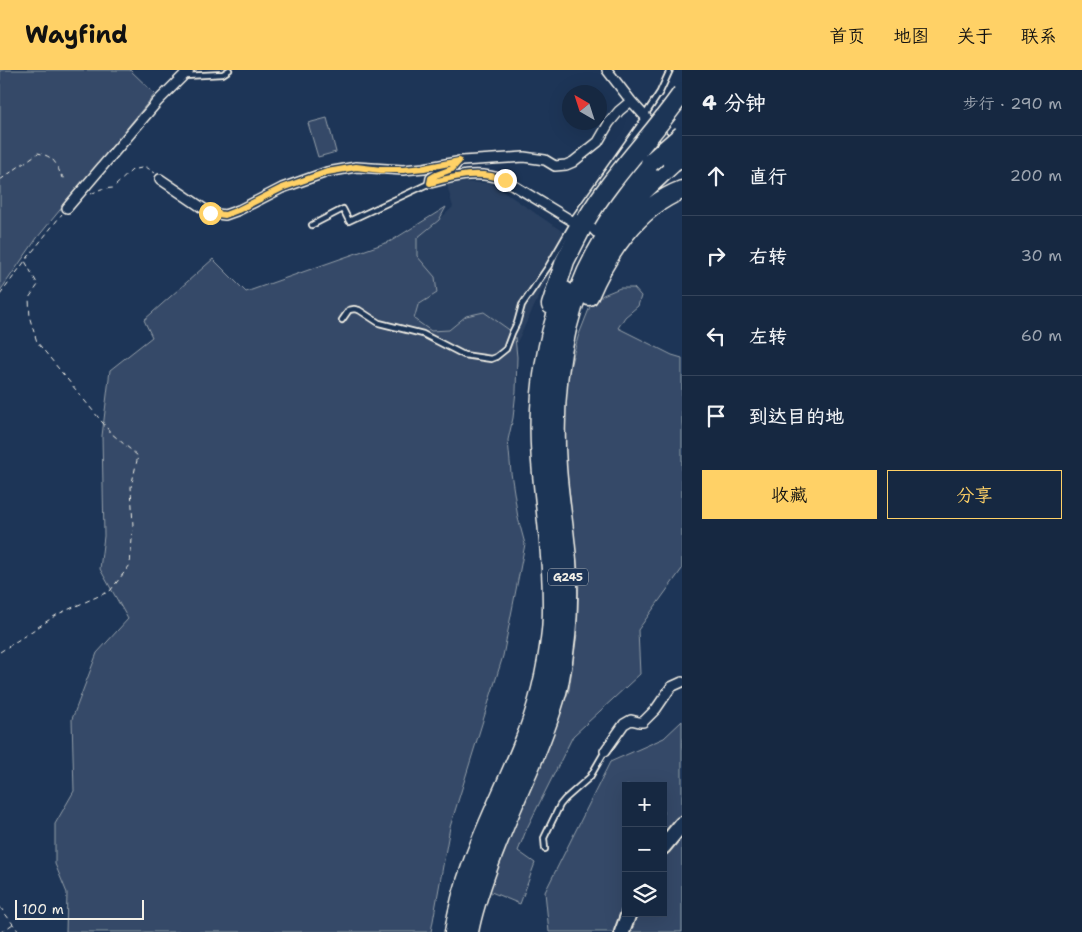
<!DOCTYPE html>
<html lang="zh">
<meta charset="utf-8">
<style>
body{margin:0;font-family:"Shantell Sans","LXGW WenKai TC",sans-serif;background:#1f3048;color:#f1f3f6}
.controls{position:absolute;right:15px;bottom:15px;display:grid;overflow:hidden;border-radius:0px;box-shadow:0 5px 20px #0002}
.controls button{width:45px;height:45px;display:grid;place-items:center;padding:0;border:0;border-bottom:1px solid #35445a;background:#162841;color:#f1f3f6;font:25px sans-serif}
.compass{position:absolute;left:562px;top:15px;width:45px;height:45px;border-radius:50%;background:#162841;box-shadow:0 5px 20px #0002;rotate:321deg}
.scale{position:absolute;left:15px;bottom:12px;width:129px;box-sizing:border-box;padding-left:5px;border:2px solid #f4f1e8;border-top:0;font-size:14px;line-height:18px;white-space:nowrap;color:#f4f1e8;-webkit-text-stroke:4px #1d3557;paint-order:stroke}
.stop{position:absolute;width:15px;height:15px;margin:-11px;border:4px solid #ffd166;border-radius:50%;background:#fff}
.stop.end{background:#ffd166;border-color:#fff;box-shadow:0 1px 5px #0008}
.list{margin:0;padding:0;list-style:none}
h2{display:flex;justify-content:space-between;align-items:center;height:65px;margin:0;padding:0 20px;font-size:21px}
h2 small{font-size:16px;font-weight:400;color:#9ea6b1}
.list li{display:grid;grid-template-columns:32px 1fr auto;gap:15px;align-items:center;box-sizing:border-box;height:80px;padding:0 20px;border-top:1px solid #35445a}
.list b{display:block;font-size:19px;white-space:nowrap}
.list em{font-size:16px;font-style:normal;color:#9ea6b1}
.actions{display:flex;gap:10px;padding:15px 20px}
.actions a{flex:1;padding:11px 0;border:1px solid #ffd166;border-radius:0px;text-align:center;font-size:18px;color:#ffd166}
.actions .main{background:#ffd166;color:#111}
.icon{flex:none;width:28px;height:28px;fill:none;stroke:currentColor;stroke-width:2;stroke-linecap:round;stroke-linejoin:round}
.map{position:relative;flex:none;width:682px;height:862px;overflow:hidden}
header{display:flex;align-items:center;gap:30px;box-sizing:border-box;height:70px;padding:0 25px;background:#ffd166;color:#111}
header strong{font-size:24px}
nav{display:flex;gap:28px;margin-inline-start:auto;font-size:18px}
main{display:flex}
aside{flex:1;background:#162841}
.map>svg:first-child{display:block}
.built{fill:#2a4060}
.green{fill:#354a67;stroke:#949ea8;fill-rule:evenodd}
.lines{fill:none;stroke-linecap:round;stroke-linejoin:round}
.lane-casing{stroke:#f4f1e8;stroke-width:8}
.street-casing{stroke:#f4f1e8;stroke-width:12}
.secondary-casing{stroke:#f4f1e8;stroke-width:18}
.highway-casing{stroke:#f4f1e8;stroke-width:21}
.path{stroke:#f4f1e8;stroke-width:1;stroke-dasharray:5 4;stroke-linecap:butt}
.lane{stroke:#1d3557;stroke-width:4.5}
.street{stroke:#1d3557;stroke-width:9}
.secondary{stroke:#1d3557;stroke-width:14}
.highway{stroke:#1d3557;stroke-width:18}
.highway-bridge-casing{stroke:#f4f1e8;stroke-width:21;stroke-linecap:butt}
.highway-bridge{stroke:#1d3557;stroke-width:18}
.route{stroke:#ffd166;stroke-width:6}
.labels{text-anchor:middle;stroke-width:4.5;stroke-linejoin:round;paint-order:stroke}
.shield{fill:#1d3557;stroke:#b4b9bc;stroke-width:1}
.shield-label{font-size:11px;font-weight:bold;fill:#f4f1e8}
</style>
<header>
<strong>Wayfind</strong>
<nav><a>首页</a><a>地图</a><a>关于</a><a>联系</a></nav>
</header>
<main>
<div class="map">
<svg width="682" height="862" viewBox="0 0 682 862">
<rect width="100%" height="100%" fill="#1d3557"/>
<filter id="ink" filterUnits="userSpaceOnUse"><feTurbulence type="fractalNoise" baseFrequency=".02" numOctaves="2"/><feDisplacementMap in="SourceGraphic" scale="10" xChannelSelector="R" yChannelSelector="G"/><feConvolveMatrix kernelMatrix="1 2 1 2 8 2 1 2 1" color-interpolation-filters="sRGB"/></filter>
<g filter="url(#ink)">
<path class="built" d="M 457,112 L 491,113 L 569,166 L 549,205 L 511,285 L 328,237 L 408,168 L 429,159 L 453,137 L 447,115 Z"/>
<path class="green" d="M 0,0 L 130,0 L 155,24 L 37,168 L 0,221 Z
M 327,48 L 336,82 L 318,87 L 308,53 Z
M 446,137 L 439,150 L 417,168 L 417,186 L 435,207 L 437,223 L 418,235 L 414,249 L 431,261 L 449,260 L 466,246 L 484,242 L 508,259 L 515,267 L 517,287 L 516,321 L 513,348 L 508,370 L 511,403 L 518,448 L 525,474 L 503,586 L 450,757 L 431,862 L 66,862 L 67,823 L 55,794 L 55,754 L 74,721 L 72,649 L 97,583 L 128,549 L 100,499 L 104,466 L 102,366 L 110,300 L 152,267 L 144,250 L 213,189 L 246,222 L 391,171 Z
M 620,218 L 634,218 L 641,226 L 638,236 L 625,247 L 618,258 L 672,285 L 682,288 L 682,499 L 638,560 L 640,604 L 573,666 L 527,758 L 518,781 L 535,793 L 520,834 L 484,819 L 541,694 L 569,620 L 577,564 L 579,509 L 562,359 L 565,316 L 578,267 L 591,234 L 603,225 Z
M 682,651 L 682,862 L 549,862 L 545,822 L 610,692 L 664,668 ZM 626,716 L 663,716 L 663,843 L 626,843 Z"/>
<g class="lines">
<defs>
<path id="lane" d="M 185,6 L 223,4 L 229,0
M 647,48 L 647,42 L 660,22 L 670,0
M 312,155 L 343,139 L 349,151 L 430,113
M 342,250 L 349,240 L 354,239 L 359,240 L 379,253 L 423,264 L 464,285 L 491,289 L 496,287 L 506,279 L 512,263 L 517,253 L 522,235 L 548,197 L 574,152
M 545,779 L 544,768 L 560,735 L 565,729 L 590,707 L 605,681"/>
<path id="street" d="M 607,0 L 631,31 L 672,76
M 160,109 L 210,143 L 225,145 L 239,140 L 282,118 L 327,102 L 356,97 L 403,100 L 424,98 L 462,91 L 524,87 L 545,90 L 555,96 L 566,95 L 573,92 L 598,72 L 609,53 L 619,41 L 631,31
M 430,113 C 457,106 479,100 505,110 L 582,157
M 430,113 L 431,108 L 436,105 L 452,99 L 459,91
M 67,138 L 157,32 L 189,0
M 574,152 L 647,49
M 605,681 L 624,654 L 631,650 L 639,652 L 643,652 L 656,639 L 671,617 L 682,612"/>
<path id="secondary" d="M 663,777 L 682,754
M 622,862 L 629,843"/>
<path id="highway" d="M 598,158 C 613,134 631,113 650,93
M 589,226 C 607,184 637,137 682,120
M 551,235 L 565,191 L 586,150
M 454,862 C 464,795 498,736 523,674 C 538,638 547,600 551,561 C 552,552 552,544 552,535 C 552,507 550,480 547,452 C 543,414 538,376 540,339 C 542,299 550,257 565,221
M 469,862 C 473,839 481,817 489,795 C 502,760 517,726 532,692 C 543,666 553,641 559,614 C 567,574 570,532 567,491 C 565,460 559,428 557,397 C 551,309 564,222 617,150 C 633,129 653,112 672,94"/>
</defs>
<use href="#lane" class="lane-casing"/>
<use href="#street" class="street-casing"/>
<use href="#secondary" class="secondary-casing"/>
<use href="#highway" class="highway-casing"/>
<path class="path" d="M 61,105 L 64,107 L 64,110
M 0,110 L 38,83 C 55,87 56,93 62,108
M 91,124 L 101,119 L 113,118 L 132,100 L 146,97 L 155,103
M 0,225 L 25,191 L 62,144
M 0,582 L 58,544 L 110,521 L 130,495 L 133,456 L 131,417 L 138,386 L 111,363 L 37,272 L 30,249 L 29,228 L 38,215 L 25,191
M 0,837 L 19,862
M 1,862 L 13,854"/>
<use href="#lane" class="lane"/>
<use href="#street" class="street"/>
<use href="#secondary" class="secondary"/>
<use href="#highway" class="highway"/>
<defs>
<path id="highway-bridge" d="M 650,93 L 682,65
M 672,94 L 682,86
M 586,150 C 613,104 652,67 682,23"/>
</defs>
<use href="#highway-bridge" class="highway-bridge-casing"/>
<use href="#highway-bridge" class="highway-bridge"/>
</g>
</g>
<g class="lines" filter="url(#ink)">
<path class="route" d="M 210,143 L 225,145 L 238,140 L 282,118 L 327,102 L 356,97 L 381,100 L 403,100 L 424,98 L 459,91 L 452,99 L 436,105 L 431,108 L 430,113 C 456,106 479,100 505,110"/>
</g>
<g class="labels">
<rect class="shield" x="548" y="498.5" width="40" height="17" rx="4"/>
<g class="shield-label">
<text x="568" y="511">G245</text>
</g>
</g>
</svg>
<div class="controls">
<button>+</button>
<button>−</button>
<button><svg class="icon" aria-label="layers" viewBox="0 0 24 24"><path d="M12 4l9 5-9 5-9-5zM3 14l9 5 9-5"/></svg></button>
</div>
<svg class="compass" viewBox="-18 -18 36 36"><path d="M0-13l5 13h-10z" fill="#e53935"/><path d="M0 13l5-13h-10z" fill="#9ea6b1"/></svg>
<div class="scale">100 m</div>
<div class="stop" style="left:210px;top:143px"></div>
<div class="stop end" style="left:505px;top:110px"></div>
</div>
<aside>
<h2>4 分钟<small>步行 · 290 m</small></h2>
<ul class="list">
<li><svg class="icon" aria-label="ahead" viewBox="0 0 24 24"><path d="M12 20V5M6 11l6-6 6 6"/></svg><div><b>直行</b></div><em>200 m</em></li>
<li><svg class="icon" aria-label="right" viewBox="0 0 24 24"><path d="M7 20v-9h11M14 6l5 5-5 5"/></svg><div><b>右转</b></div><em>30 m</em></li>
<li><svg class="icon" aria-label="left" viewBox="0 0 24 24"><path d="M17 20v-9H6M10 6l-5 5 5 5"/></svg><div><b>左转</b></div><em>60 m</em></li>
<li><svg class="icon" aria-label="arrive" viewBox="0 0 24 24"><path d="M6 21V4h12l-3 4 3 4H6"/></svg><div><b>到达目的地</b></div></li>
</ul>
<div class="actions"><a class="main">收藏</a><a>分享</a></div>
</aside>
</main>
